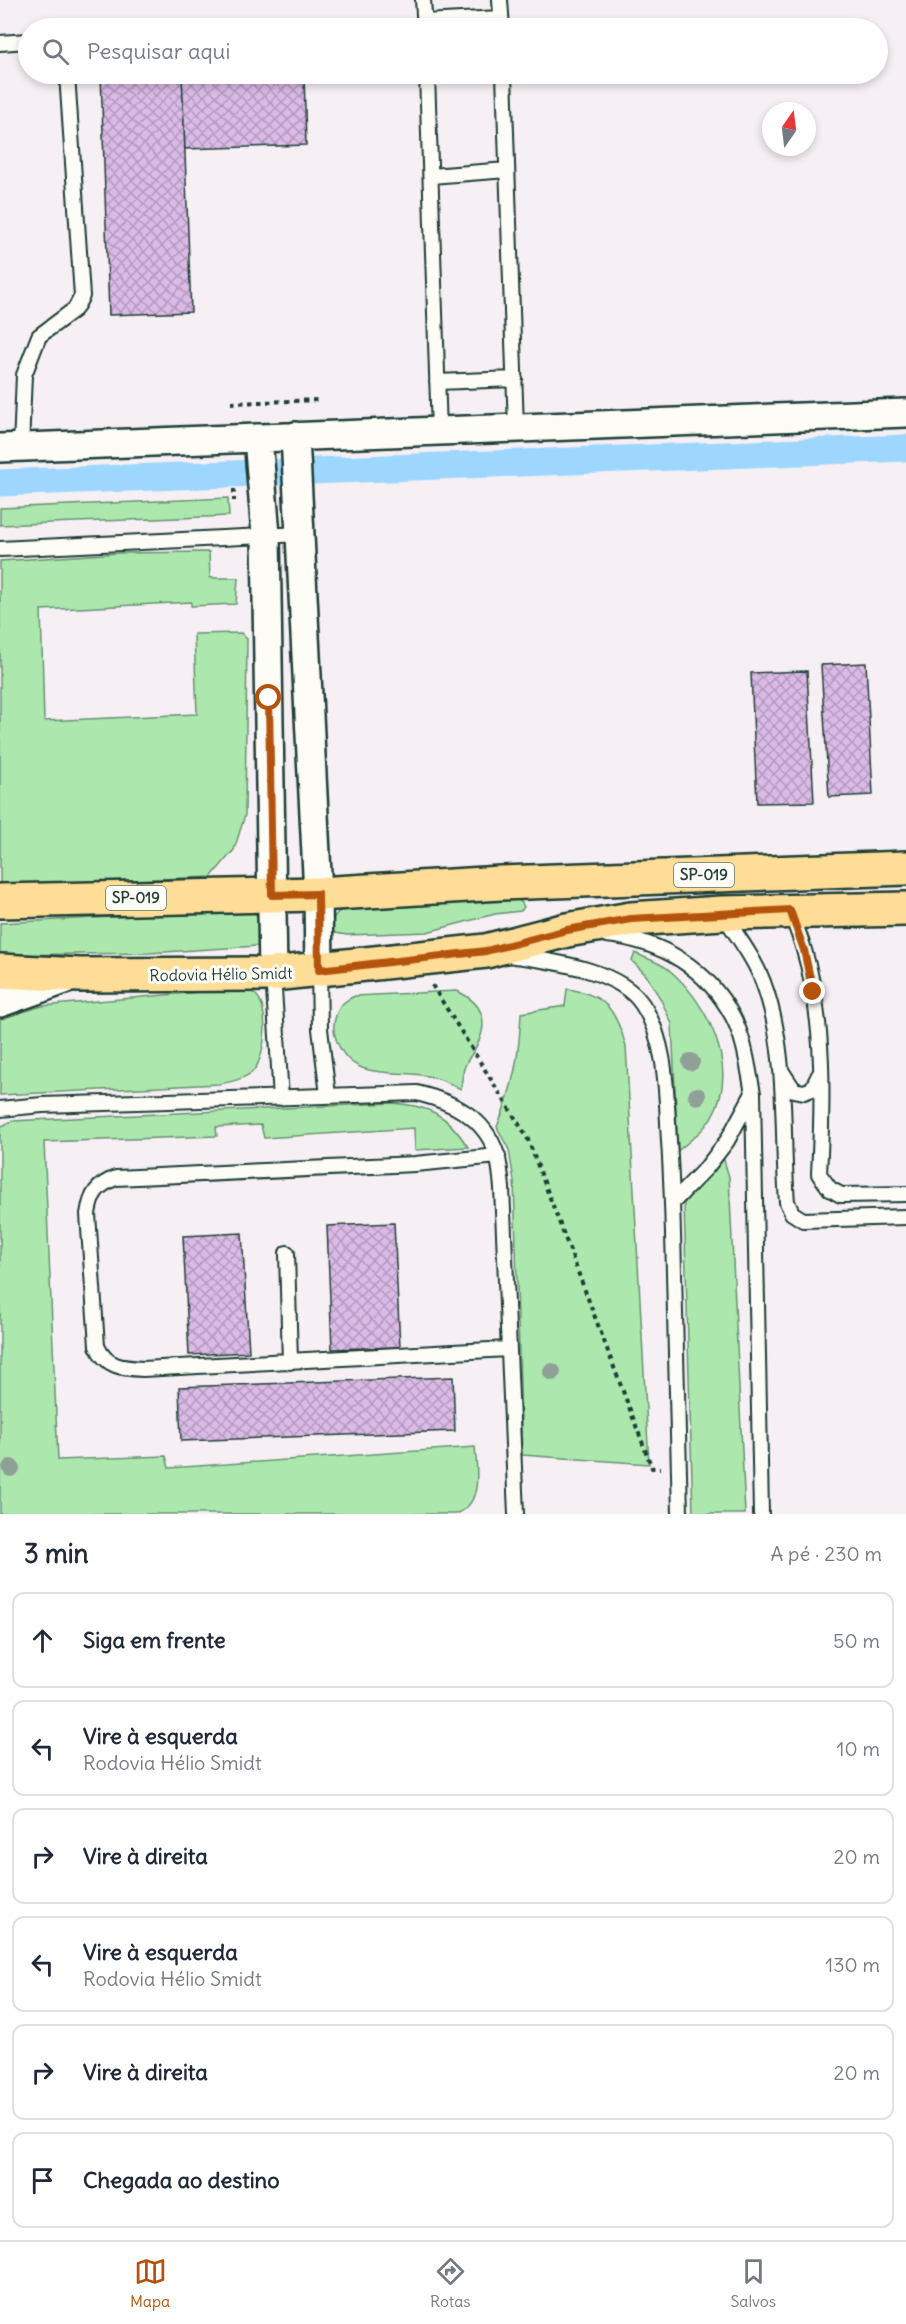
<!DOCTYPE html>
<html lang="pt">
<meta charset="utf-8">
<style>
body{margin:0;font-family:Delius,sans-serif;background:#f6f6f7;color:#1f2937}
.compass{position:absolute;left:762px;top:102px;width:54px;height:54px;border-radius:50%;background:#fff;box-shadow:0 3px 9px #0003;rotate:14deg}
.stop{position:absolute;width:18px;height:18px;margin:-14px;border:4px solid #b45309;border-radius:50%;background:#fff}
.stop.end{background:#b45309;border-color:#fff;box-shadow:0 2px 6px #0008}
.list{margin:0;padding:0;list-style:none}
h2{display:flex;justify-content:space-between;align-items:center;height:78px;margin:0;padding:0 24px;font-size:26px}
h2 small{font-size:20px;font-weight:400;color:#747a83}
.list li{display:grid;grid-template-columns:39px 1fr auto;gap:18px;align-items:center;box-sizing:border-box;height:96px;margin:0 12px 12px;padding:0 12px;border:2px solid #e0e1e3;border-radius:12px}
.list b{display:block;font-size:22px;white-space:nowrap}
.list p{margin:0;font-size:20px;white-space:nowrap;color:#747a83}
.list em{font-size:20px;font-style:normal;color:#747a83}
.icon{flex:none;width:33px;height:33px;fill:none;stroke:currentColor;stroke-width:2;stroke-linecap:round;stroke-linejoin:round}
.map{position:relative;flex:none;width:906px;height:1514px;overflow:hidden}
.search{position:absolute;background:#fff;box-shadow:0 3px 9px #0003;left:18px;right:18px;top:18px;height:66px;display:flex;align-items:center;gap:15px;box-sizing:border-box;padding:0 21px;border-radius:33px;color:#747a83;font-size:22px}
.sheet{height:726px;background:#fff}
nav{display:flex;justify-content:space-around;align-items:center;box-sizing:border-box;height:84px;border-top:2px solid #e0e1e3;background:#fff;font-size:16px;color:#747a83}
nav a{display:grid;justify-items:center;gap:3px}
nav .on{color:#b45309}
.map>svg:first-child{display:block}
.grass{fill:#ace8ae;stroke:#669271;stroke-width:1.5}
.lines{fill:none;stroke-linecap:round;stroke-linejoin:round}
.canal{stroke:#9dd7fd;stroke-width:27}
.building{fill:url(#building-cross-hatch);stroke:#1f3d34;stroke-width:1.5}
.lane-casing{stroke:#1f3d34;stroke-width:18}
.street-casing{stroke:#1f3d34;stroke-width:32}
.primary-casing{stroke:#1f3d34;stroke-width:38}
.path{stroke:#1f3d34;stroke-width:4;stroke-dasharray:4.5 4.5;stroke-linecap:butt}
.lane{stroke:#fdfcf7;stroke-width:14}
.street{stroke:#fdfcf7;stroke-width:27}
.primary{stroke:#fedd96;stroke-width:33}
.tree{fill:#8fa098}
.route{stroke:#b45309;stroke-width:8}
.labels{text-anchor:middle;stroke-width:6;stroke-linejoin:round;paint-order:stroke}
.shield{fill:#fdfcf7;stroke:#62766e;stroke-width:1.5}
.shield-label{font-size:15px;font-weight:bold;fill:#1f3d34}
.street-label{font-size:16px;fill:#1f3d34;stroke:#fdfcf7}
</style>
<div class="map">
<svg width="906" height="1514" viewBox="0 0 906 1514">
<defs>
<pattern id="building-cross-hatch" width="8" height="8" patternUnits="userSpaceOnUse" patternTransform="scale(1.5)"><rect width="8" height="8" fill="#dbbae7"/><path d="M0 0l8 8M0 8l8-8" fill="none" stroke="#b198bc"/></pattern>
</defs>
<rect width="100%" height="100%" fill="#f6eff4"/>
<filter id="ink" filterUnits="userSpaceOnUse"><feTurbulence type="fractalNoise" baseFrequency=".0167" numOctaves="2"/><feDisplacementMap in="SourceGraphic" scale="12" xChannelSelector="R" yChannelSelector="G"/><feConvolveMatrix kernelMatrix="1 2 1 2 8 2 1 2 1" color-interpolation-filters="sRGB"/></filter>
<g filter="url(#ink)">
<path class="grass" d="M 228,498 L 229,516 L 0,525 L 0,508 Z
M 209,552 L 210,578 L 238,578 L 236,604 L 191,606 L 191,602 L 41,610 L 44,721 L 197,714 L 194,634 L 241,633 L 247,639 L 245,815 L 234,850 L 211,877 L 0,885 L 0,561 L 120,553 Z
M 516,898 L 522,903 L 524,907 L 521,911 L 495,914 L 427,932 L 347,935 L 335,933 L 330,928 C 333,917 336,912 346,907 Z
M 247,910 L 263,918 L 264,938 L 257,946 L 149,953 L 0,955 L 0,923 Z
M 635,953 C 645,958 659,962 668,969 C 708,1002 741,1069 711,1118 C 704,1131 689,1141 678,1151 L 672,1024 L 660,998 L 646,975 L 632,961 Z
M 233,989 C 241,989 249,989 255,994 C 270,1006 266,1056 254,1070 C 246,1079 230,1082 219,1084 L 0,1095 L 0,1019 L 42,1006 Z
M 567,989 C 606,994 616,1011 626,1046 L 649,1464 L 522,1455 L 514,1181 L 509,1150 L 497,1127 C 514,1085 519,1057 521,1013 L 565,1006 Z
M 457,991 C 481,1002 490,1020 477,1045 C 474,1052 468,1058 465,1066 C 462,1073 462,1082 461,1089 C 448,1082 437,1077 422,1075 C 392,1070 355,1080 339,1046 C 335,1038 332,1029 335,1019 C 338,1007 343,1001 355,996 Z
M 392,1103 C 430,1106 447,1114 468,1147 L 415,1150 L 414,1128 L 264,1138 L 261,1125 L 216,1127 L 217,1136 L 44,1142 L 58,1460 L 166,1456 L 169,1468 L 475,1447 C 477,1470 483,1504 456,1514 L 0,1514 L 0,1127 L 12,1121 Z
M 723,1157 L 729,1177 L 745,1514 L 693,1514 L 684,1203 Z"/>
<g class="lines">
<path class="canal" d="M 0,483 L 906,448"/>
</g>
<path class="building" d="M 101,74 L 182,74 L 191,312 L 109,315 Z
M 182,74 L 304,74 L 306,145 L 185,149 Z
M 866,663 L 873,795 L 829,797 L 821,665 Z
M 807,671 L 814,802 L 757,803 L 751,673 Z
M 394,1223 L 400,1347 L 332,1349 L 327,1226 Z
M 242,1233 L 249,1352 L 189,1355 L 183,1236 Z
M 453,1377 L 455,1431 L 181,1441 L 179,1387 Z"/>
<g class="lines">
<defs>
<path id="lane" d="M 423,0 L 425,28
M 500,0 L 502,28
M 424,22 L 501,18
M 0,43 L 28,41
M 427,74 L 439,432
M 504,74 L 516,429
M 431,176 L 507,170
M 437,382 L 515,379
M 21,447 L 24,375 L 39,336 L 75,309 L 82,296 L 67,74
M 0,549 L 301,534
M 790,911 C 795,924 800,936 804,950 C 825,1021 823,1100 819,1174 L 830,1189 L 841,1195 L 906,1194
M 723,914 C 737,936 754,958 763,982 C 789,1052 781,1129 787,1202 L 792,1213 L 803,1220 L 906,1217
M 607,935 C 662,941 707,968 733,1017 C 745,1040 748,1068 753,1093 L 761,1514
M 509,955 C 548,961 618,968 642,1004 C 668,1043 666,1096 669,1141 C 672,1185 673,1229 674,1273 C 676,1353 678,1434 680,1514
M 319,970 L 320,1029 L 328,1095
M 273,974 L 281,1098
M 782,1072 L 794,1090 L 804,1092 L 812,1089 L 819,1075
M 0,1109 L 42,1105 L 417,1093 C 453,1102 485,1117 497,1155 C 500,1165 501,1177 502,1188 L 516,1514
M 498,1156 L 415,1164 L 116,1178 C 97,1185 91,1194 88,1214 L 97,1346 C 106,1367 122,1368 143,1369 L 508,1349
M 673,1202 L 707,1167 L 727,1141 L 752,1095
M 287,1253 L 290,1362"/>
<path id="street" d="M 295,436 L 318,894 L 319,970
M 258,438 L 266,535 L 273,974
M 0,448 L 906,413
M 0,1003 L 73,977"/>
<path id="primary" d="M 0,901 L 318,894 L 501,883 L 906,868
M 0,971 L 80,975 L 273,974 L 486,951 L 567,930 L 631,919 L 722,913 L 906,909"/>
</defs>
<use href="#lane" class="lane-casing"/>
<use href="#street" class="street-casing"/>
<use href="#primary" class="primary-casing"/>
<path class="path" d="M 231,403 L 320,400
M 234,489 L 234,501
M 432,985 L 527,1137 L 652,1468 L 660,1468"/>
<use href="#lane" class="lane"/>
<use href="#street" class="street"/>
<use href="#primary" class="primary"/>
</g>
<g class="tree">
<circle cx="691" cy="1062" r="9"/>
<circle cx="697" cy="1096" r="9"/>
<circle cx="552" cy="1372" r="9"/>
<circle cx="11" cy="1468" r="9"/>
</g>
</g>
<g class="lines" filter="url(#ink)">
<path class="route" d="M 269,698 L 272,895 L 318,894 L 319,970 L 486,951 L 567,930 L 631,919 L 790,910 L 804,950 L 813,992"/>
</g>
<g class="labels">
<g class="shield">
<rect x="674" y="863" width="60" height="24" rx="4.5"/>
<rect x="106" y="886" width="60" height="24" rx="4.5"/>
</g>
<g class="shield-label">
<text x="704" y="880">SP-019</text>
<text x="136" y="903">SP-019</text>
</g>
<g class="street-label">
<text transform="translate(221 974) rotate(-1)" y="6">Rodovia Hélio Smidt</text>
</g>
</g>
</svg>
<svg class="compass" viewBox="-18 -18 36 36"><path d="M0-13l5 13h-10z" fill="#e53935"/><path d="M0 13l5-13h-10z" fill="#747a83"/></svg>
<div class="stop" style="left:269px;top:698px"></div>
<div class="stop end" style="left:813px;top:992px"></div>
<div class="search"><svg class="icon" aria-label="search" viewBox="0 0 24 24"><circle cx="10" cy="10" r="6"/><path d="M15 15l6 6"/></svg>Pesquisar aqui</div>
</div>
<section class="sheet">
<h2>3 min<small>A pé · 230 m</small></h2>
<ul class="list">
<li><svg class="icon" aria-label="ahead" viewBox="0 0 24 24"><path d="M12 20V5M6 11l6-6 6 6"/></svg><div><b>Siga em frente</b></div><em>50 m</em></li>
<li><svg class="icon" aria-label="left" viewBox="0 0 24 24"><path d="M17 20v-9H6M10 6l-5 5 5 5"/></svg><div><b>Vire à esquerda</b><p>Rodovia Hélio Smidt</p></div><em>10 m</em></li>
<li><svg class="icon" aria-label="right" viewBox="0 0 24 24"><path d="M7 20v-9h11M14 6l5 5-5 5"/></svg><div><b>Vire à direita</b></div><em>20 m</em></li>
<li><svg class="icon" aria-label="left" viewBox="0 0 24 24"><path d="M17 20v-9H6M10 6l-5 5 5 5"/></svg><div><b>Vire à esquerda</b><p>Rodovia Hélio Smidt</p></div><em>130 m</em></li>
<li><svg class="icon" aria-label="right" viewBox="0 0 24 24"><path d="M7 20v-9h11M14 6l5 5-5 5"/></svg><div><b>Vire à direita</b></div><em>20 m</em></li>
<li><svg class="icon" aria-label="arrive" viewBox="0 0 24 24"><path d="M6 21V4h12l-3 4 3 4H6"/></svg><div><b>Chegada ao destino</b></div></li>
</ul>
</section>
<nav>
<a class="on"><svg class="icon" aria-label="map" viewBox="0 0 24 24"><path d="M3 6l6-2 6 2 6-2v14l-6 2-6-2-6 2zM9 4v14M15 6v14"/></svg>Mapa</a>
<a><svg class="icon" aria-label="directions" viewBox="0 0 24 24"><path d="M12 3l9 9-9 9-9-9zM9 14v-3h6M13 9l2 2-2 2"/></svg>Rotas</a>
<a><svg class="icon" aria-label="saved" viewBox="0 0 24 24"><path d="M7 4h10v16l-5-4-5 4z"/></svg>Salvos</a>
</nav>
